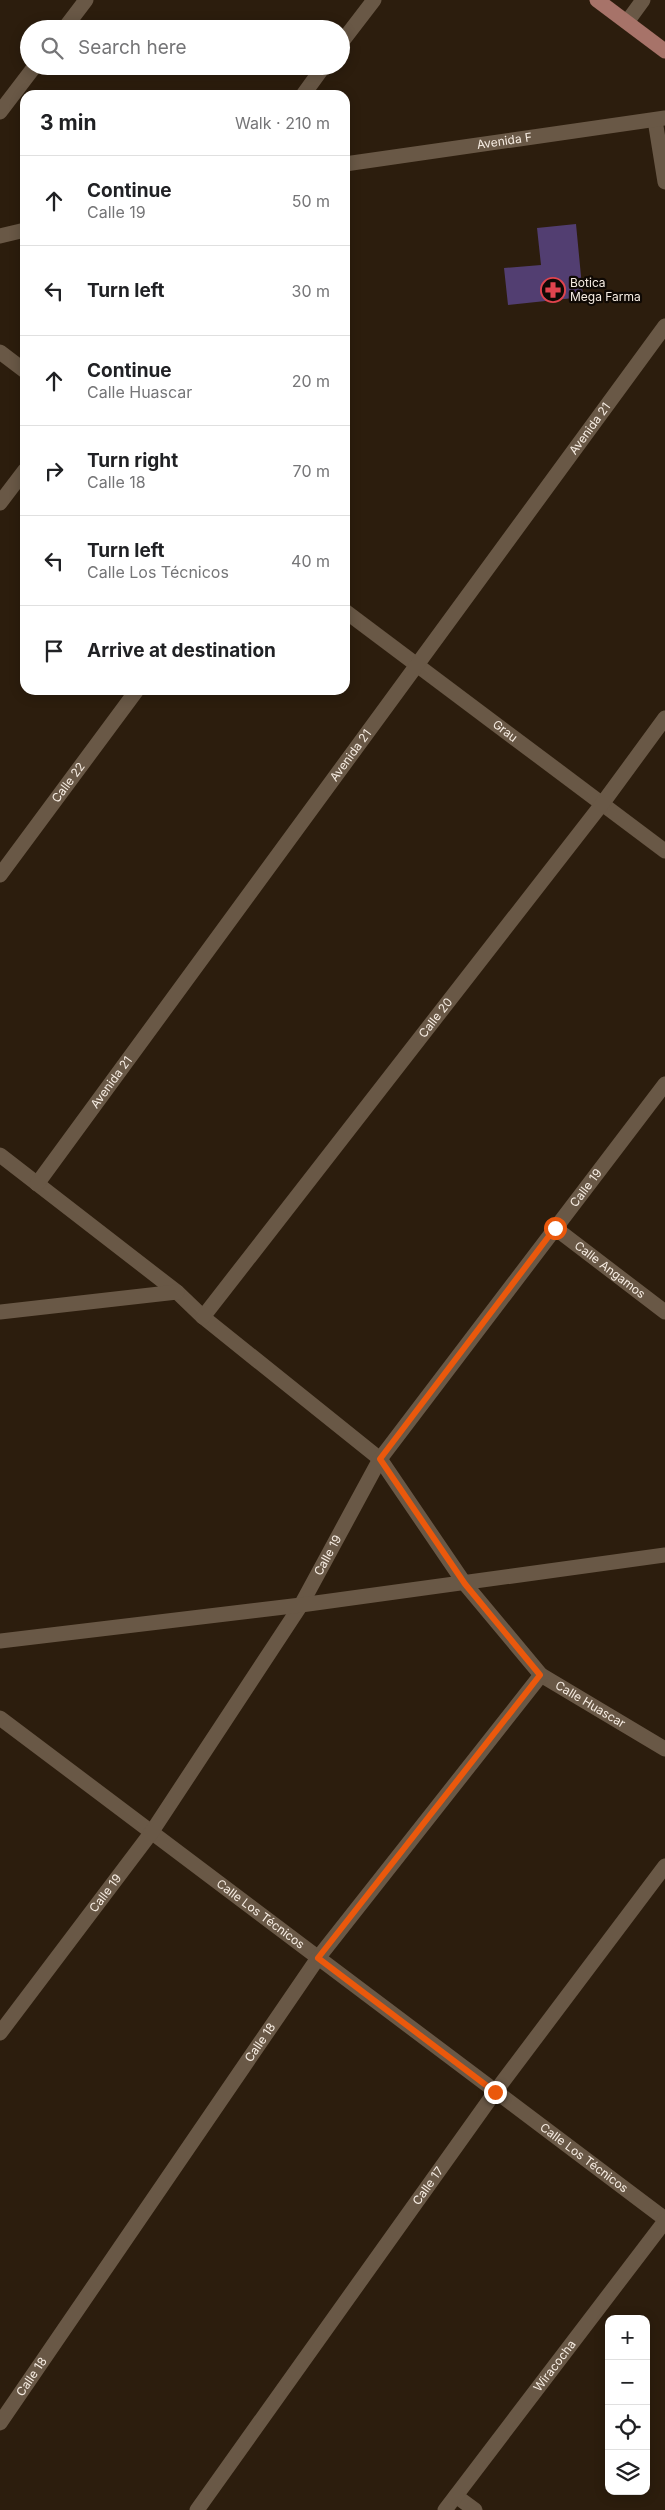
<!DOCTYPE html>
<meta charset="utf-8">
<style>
body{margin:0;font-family:Inter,sans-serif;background:#f6f6f6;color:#202124}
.controls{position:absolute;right:15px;bottom:15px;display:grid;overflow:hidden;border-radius:10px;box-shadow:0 2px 12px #0003}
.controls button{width:45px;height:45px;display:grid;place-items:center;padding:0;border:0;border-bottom:1px solid #e0e0e0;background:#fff;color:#202124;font:25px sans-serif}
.stop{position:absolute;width:15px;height:15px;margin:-11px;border:4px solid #ea580c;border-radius:50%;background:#fff}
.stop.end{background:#ea580c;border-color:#fff;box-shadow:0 1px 5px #0008}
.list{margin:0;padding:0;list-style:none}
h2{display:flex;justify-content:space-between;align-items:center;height:65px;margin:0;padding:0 20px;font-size:21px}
h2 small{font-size:16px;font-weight:400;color:#757577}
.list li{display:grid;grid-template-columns:32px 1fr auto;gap:15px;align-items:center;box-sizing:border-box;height:90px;padding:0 20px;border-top:1px solid #e0e0e0}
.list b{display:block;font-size:19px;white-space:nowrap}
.list p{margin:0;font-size:16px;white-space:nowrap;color:#757577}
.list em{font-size:16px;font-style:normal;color:#757577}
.icon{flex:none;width:28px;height:28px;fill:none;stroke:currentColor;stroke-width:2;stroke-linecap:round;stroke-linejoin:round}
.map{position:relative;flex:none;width:665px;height:2510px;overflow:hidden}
.search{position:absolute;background:#fff;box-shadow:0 2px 12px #0003;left:20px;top:20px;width:330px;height:55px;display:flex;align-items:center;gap:12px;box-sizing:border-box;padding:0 18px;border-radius:28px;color:#757577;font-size:19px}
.panel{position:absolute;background:#fff;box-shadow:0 2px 12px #0003;left:20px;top:90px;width:330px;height:605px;border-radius:15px}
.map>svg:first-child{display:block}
.building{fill:#523e71}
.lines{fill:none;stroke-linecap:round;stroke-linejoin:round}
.street{stroke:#695846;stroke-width:15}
.secondary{stroke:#695846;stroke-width:15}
.primary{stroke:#a77369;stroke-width:15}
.route{stroke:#ea580c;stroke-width:6}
.labels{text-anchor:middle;stroke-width:4.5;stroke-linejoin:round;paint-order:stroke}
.street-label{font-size:12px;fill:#f7ede3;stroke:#0f0904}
.poi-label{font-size:12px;fill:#f7ede3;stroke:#0f0904;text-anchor:start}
</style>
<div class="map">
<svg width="665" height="2510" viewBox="0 0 665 2510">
<rect width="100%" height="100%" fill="#2c1d0d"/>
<path class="building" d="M 576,224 L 583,297 L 508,305 L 504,268 L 541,265 L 537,228 Z"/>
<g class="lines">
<g class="street">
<path d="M 627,22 L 643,0"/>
<path d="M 64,29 L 86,0"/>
<path d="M 341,43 L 374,0"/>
<path d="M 303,95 L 324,66"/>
<path d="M 0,112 L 35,66"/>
<path d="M 655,120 L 665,182"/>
<path d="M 0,352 L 25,371"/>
<path d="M 0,503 L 25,470"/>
<path id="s1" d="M 345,611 L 665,851"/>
<path id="s2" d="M 0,875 L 137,690"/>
<path id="s3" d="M 0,1155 L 177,1292 L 203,1317 L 380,1459 L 465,1584 L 541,1675 L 665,1749"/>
<path id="s4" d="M 37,1184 L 665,326"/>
<path id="s5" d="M 555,1228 L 665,1312"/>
<path d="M 0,1312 L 177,1292"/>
<path id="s6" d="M 203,1317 L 602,804 L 665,718"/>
<path id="s7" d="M 0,1718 L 665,2219"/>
<path id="s8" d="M 0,2033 L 151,1833 L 301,1605 L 380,1459 L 665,1084"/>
<path id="s9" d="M 0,2423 L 318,1958 L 541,1675"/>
<path d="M 456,2496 L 475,2510"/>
<path id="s10" d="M 197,2510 L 495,2092 L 665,1866"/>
<path id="s11" d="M 445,2510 L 665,2221"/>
</g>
<g class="secondary">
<path id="s12" d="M 345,164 L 665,118"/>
<path d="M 0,236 L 25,230"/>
<path d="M 0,1641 L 301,1605 L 665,1555"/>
</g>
<path class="primary" d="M 597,0 L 665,51"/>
</g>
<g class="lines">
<path class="route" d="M 495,2092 L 318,1958 L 540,1675 L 465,1584 L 380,1459 L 555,1228"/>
</g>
<defs>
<symbol id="pharmacy-ring" viewBox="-11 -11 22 22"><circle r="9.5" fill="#0f0904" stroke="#e0444e" stroke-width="1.5"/><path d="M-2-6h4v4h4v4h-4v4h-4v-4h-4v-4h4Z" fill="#e0444e"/></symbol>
</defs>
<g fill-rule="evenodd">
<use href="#pharmacy-ring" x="539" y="276" width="28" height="28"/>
</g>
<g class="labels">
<g class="street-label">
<text dy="4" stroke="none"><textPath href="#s12" startOffset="161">Avenida F</textPath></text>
<text dy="4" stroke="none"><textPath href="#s4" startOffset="936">Avenida 21</textPath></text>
<text dy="4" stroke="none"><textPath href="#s1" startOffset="200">Grau</textPath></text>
<text dy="4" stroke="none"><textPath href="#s4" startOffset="531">Avenida 21</textPath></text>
<text dy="4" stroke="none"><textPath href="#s2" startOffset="115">Calle 22</textPath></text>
<text dy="4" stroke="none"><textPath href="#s6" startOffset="379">Calle 20</textPath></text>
<text dy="4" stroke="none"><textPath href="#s4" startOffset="126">Avenida 21</textPath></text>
<text dy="4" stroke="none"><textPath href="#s8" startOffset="1030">Calle 19</textPath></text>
<text dy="4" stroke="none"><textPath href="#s5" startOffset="69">Calle Angamos</textPath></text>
<text dy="4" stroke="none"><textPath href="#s8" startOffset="580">Calle 19</textPath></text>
<text dy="4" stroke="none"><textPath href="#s3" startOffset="814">Calle Huascar</textPath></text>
<text dy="4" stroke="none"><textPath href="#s8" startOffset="175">Calle 19</textPath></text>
<text dy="4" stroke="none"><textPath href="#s7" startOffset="326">Calle Los Técnicos</textPath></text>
<text dy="4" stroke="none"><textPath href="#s9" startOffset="461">Calle 18</textPath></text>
<text dy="4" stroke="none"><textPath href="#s7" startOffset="731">Calle Los Técnicos</textPath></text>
<text dy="4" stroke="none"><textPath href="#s10" startOffset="398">Calle 17</textPath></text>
<text dy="4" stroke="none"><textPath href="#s11" startOffset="181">Wiracocha</textPath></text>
<text dy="4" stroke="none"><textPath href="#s9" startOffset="56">Calle 18</textPath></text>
</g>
<g class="poi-label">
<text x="570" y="287">Botica<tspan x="570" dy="14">Mega Farma</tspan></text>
</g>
</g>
</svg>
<div class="controls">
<button>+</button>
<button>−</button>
<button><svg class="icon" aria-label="locate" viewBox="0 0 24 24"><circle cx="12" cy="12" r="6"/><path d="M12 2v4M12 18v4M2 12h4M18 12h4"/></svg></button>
<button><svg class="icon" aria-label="layers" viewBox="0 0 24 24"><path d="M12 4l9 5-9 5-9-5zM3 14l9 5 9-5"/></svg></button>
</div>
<div class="stop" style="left:555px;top:1228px"></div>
<div class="stop end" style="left:495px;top:2092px"></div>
<div class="search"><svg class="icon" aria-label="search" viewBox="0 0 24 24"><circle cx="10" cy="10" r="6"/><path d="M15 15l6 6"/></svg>Search here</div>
<section class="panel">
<h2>3 min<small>Walk · 210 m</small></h2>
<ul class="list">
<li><svg class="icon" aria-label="ahead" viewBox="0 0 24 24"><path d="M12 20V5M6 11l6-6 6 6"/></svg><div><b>Continue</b><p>Calle 19</p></div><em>50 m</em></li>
<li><svg class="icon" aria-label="left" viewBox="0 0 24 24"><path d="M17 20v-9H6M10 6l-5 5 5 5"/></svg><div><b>Turn left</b></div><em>30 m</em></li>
<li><svg class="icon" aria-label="ahead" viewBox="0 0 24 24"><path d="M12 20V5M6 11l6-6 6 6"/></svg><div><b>Continue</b><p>Calle Huascar</p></div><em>20 m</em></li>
<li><svg class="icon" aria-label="right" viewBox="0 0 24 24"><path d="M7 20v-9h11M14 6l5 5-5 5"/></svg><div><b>Turn right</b><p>Calle 18</p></div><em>70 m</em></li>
<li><svg class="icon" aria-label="left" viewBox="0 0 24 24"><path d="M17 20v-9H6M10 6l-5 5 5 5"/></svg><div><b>Turn left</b><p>Calle Los Técnicos</p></div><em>40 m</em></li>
<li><svg class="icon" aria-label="arrive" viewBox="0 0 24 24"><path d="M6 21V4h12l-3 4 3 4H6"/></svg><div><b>Arrive at destination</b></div></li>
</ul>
</section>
</div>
